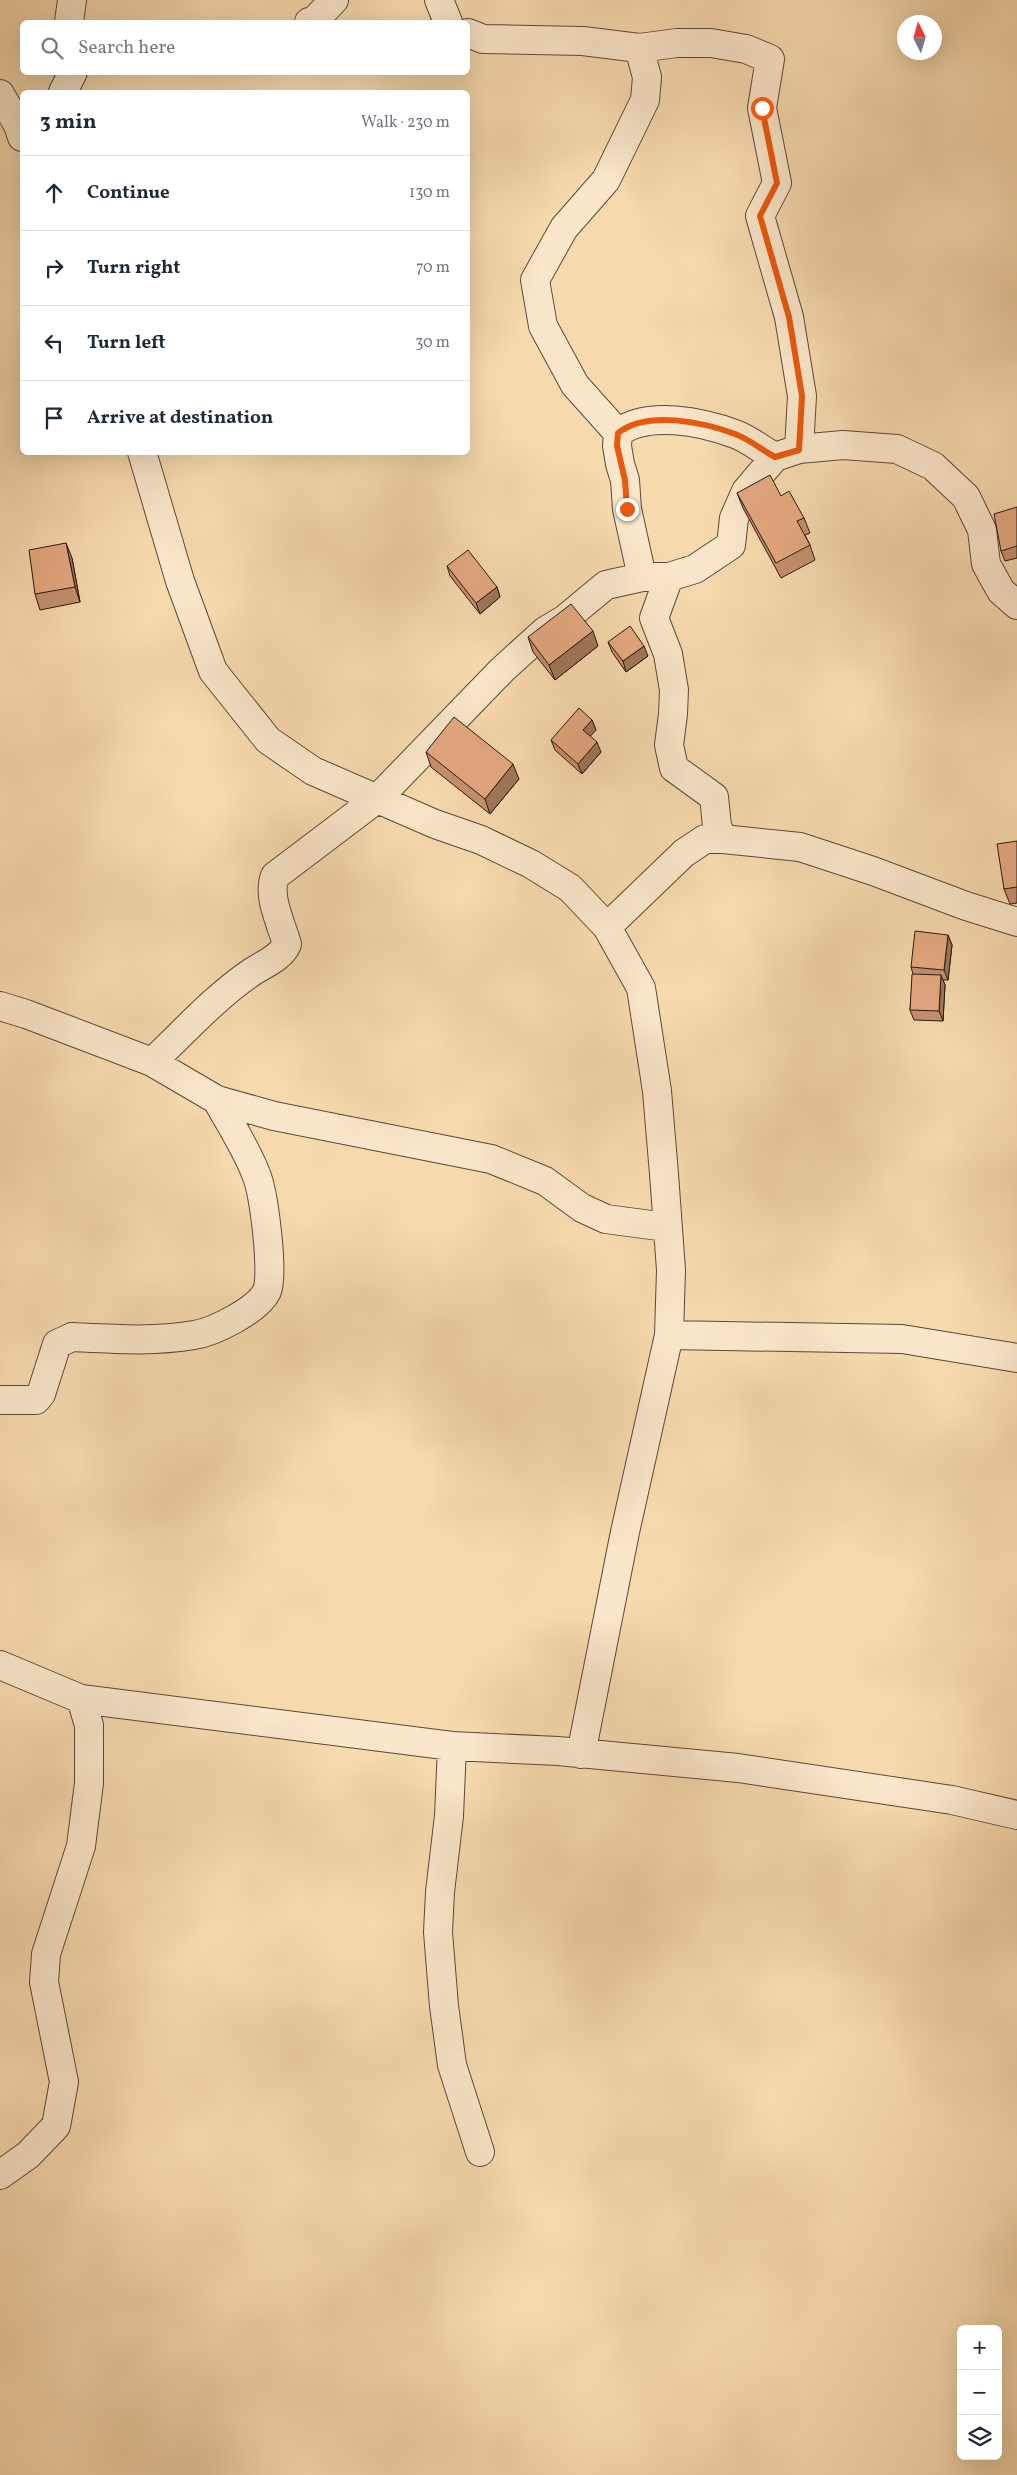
<!DOCTYPE html>
<meta charset="utf-8">
<style>
body{margin:0;font-family:Vollkorn,serif;background:#f6f6f7;color:#1f2937}
.controls{position:absolute;right:15px;bottom:15px;display:grid;overflow:hidden;border-radius:8px;box-shadow:0 5px 20px #0002}
.controls button{width:45px;height:45px;display:grid;place-items:center;padding:0;border:0;border-bottom:1px solid #e0e1e3;background:#fff;color:#1f2937;font:25px sans-serif}
.compass{position:absolute;left:897px;top:15px;width:45px;height:45px;border-radius:50%;background:#fff;box-shadow:0 5px 20px #0002;rotate:355deg}
.stop{position:absolute;width:15px;height:15px;margin:-11px;border:4px solid #ea580c;border-radius:50%;background:#fff}
.stop.end{background:#ea580c;border-color:#fff;box-shadow:0 1px 5px #0008}
.list{margin:0;padding:0;list-style:none}
h2{display:flex;justify-content:space-between;align-items:center;height:65px;margin:0;padding:0 20px;font-size:21px}
h2 small{font-size:16px;font-weight:400;color:#747a83}
.list li{display:grid;grid-template-columns:32px 1fr auto;gap:15px;align-items:center;box-sizing:border-box;height:75px;padding:0 20px;border-top:1px solid #e0e1e3}
.list b{display:block;font-size:19px;white-space:nowrap}
.list em{font-size:16px;font-style:normal;color:#747a83}
.icon{flex:none;width:28px;height:28px;fill:none;stroke:currentColor;stroke-width:2;stroke-linecap:round;stroke-linejoin:round}
.map{position:relative;flex:none;width:1017px;height:2475px;overflow:hidden}
.search{position:absolute;background:#fff;box-shadow:0 5px 20px #0002;left:20px;top:20px;width:450px;height:55px;display:flex;align-items:center;gap:12px;box-sizing:border-box;padding:0 18px;border-radius:8px;color:#747a83;font-size:19px}
.panel{position:absolute;background:#fff;box-shadow:0 5px 20px #0002;left:20px;top:90px;width:450px;height:365px;border-radius:8px}
.map>svg:first-child{display:block}
.lines{fill:none;stroke-linecap:round;stroke-linejoin:round}
.minor-casing{stroke:#5c4838;stroke-width:30}
.minor{stroke:#fae6ca;stroke-width:28}
.wall{fill:#c5906e;stroke:#291811}
.shaded-wall{fill:#a0765a;stroke:#291811}
.building{fill:#e5a880;stroke:#291811}
.route{stroke:#ea580c;stroke-width:6}
</style>
<div class="map">
<svg width="1017" height="2475" viewBox="0 0 1017 2475">
<rect width="100%" height="100%" fill="#f7d9ae"/>
<filter id="stains"><feTurbulence type="fractalNoise" baseFrequency=".004" numOctaves="4"/><feColorMatrix values="0 0 0 0 .2 0 0 0 0 .09 0 0 0 0 .02 0 0 0 .5 -.17"/></filter>
<radialGradient id="worn" r=".72"><stop offset=".6" stop-color="#630" stop-opacity="0"/><stop offset="1" stop-color="#630" stop-opacity=".3"/></radialGradient>
<g class="lines">
<defs>
<path id="minor" d="M 439,0 L 448,22
M 69,22 L 72,0
M 309,22 L 313,22 L 334,0
M 468,33 L 483,39 L 583,41 L 639,48 L 677,43 L 711,43 L 746,49 L 770,59 L 762,108 L 777,183 L 760,216 L 789,317 L 802,396 L 799,449
M 63,92 L 73,72
M 0,94 L 18,125 L 22,137
M 618,433 L 575,385 L 543,326 L 535,280 L 564,228 L 606,180 L 645,100 L 647,77 L 639,48
M 142,452 L 180,581 L 213,671 L 268,740 L 313,771 L 435,824 L 481,840 L 531,864 L 570,888 L 607,927 L 641,988 L 657,1091 L 664,1174 L 671,1270 L 669,1335 L 625,1532 L 581,1754
M 642,577 L 627,509 L 625,480 L 620,464 L 617,446 L 618,433 C 647,410 703,422 735,434 C 749,439 762,450 775,457
M 669,577 L 654,618 L 668,654 L 674,690 L 673,714 L 669,745 L 674,768 L 714,797 L 717,826 L 723,839
M 607,927 L 684,853 L 705,839 L 723,839 L 800,847 L 873,871 L 966,906 L 1017,922
M 0,1006 L 26,1014 L 152,1062 L 217,1100 L 274,1116 L 491,1159 L 545,1181 L 582,1208 L 606,1219 L 666,1227
M 152,1062 C 184,1032 215,997 252,972 C 264,964 281,958 287,944 C 281,923 267,896 275,876 L 378,798 L 502,670 L 545,631 L 565,619 L 606,585 L 642,577 L 669,577 L 695,569 L 731,545 L 734,518 L 746,491 L 775,457 L 799,449 L 843,445 L 897,449 L 933,466 L 966,497 L 982,530 L 986,564 L 1001,591 L 1017,605
M 669,1335 L 902,1339 L 1017,1358
M 0,1400 L 36,1400 L 41,1394 L 57,1344 L 72,1337 C 113,1339 154,1342 194,1335 C 214,1332 258,1310 267,1291 C 274,1273 264,1193 256,1174 C 246,1148 230,1124 217,1100
M 0,1665 L 81,1699 L 452,1746 L 558,1751 L 738,1768 L 952,1800 L 1017,1815
M 452,1746 L 449,1816 L 440,1892 L 438,1932 L 444,2006 L 452,2065 L 480,2152
M 0,2175 L 28,2155 L 56,2126 L 64,2082 L 44,1982 L 46,1954 L 81,1846 L 89,1783 L 89,1725 L 81,1699"/>
</defs>
<use href="#minor" class="minor-casing"/>
<use href="#minor" class="minor"/>
</g>
<path class="wall" d="M 737,493 L 781,496 L 804,518 L 810,533 L 805,535 L 810,545 L 815,560 L 781,578 L 743,508 Z
M 1017,507 L 1017,558 L 1005,561 L 1001,551 Z
M 72,558 L 80,602 L 40,610 L 35,594 Z
M 447,566 L 497,587 L 500,597 L 480,614 L 450,576 Z
M 528,637 L 598,646 L 555,680 L 533,652 Z
M 608,642 L 648,656 L 626,672 L 612,652 Z
M 592,720 L 596,730 L 590,736 L 601,752 L 582,774 L 555,750 L 551,740 Z
M 426,752 L 519,779 L 490,814 L 431,767 Z
M 1017,841 L 1017,903 L 1010,904 L 1004,889 Z
M 948,935 L 952,945 L 948,980 L 943,980 L 945,985 L 943,1021 L 914,1020 L 910,1010 L 913,974 L 911,967 Z"/>
<path class="shaded-wall" d="M 66,543 L 72,558 L 80,602 L 75,587 Z
M 497,587 L 500,597 L 480,614 L 476,603 Z
M 593,631 L 598,646 L 555,680 L 549,665 Z
M 644,646 L 648,656 L 626,672 L 623,661 Z
M 592,720 L 596,730 L 587,740 L 583,730 Z
M 597,742 L 601,752 L 582,774 L 578,764 Z
M 513,764 L 519,779 L 490,814 L 485,799 Z
M 948,935 L 952,945 L 948,980 L 944,970 Z
M 941,975 L 945,985 L 943,1021 L 939,1011 Z"/>
<path class="building" d="M 770,475 L 781,496 L 789,491 L 804,518 L 797,521 L 810,545 L 776,563 L 737,493 Z
M 1017,507 L 1017,546 L 1001,551 L 994,514 Z
M 66,543 L 75,587 L 35,594 L 29,550 Z
M 468,550 L 497,587 L 476,603 L 447,566 Z
M 571,604 L 593,631 L 549,665 L 528,637 Z
M 630,626 L 644,646 L 623,661 L 608,642 Z
M 579,708 L 592,720 L 583,730 L 597,742 L 578,764 L 551,740 Z
M 454,717 L 513,764 L 485,799 L 426,752 Z
M 1017,841 L 1017,887 L 1004,889 L 997,844 Z
M 915,931 L 948,935 L 944,970 L 911,967 Z
M 912,974 L 941,975 L 939,1011 L 910,1010 Z"/>
<g class="lines">
<path class="route" d="M 627,509 L 625,480 L 617,446 L 618,433 C 647,410 703,422 735,434 C 749,439 762,450 775,457 L 799,450 L 802,396 L 789,317 L 760,216 L 777,183 L 762,108"/>
</g>
<rect width="100%" height="100%" filter="url(#stains)"/>
<rect width="100%" height="100%" fill="url(#worn)"/>
</svg>
<div class="controls">
<button>+</button>
<button>−</button>
<button><svg class="icon" aria-label="layers" viewBox="0 0 24 24"><path d="M12 4l9 5-9 5-9-5zM3 14l9 5 9-5"/></svg></button>
</div>
<svg class="compass" viewBox="-18 -18 36 36"><path d="M0-13l5 13h-10z" fill="#e53935"/><path d="M0 13l5-13h-10z" fill="#747a83"/></svg>
<div class="stop" style="left:762px;top:108px"></div>
<div class="stop end" style="left:627px;top:509px"></div>
<div class="search"><svg class="icon" aria-label="search" viewBox="0 0 24 24"><circle cx="10" cy="10" r="6"/><path d="M15 15l6 6"/></svg>Search here</div>
<section class="panel">
<h2>3 min<small>Walk · 230 m</small></h2>
<ul class="list">
<li><svg class="icon" aria-label="ahead" viewBox="0 0 24 24"><path d="M12 20V5M6 11l6-6 6 6"/></svg><div><b>Continue</b></div><em>130 m</em></li>
<li><svg class="icon" aria-label="right" viewBox="0 0 24 24"><path d="M7 20v-9h11M14 6l5 5-5 5"/></svg><div><b>Turn right</b></div><em>70 m</em></li>
<li><svg class="icon" aria-label="left" viewBox="0 0 24 24"><path d="M17 20v-9H6M10 6l-5 5 5 5"/></svg><div><b>Turn left</b></div><em>30 m</em></li>
<li><svg class="icon" aria-label="arrive" viewBox="0 0 24 24"><path d="M6 21V4h12l-3 4 3 4H6"/></svg><div><b>Arrive at destination</b></div></li>
</ul>
</section>
</div>
